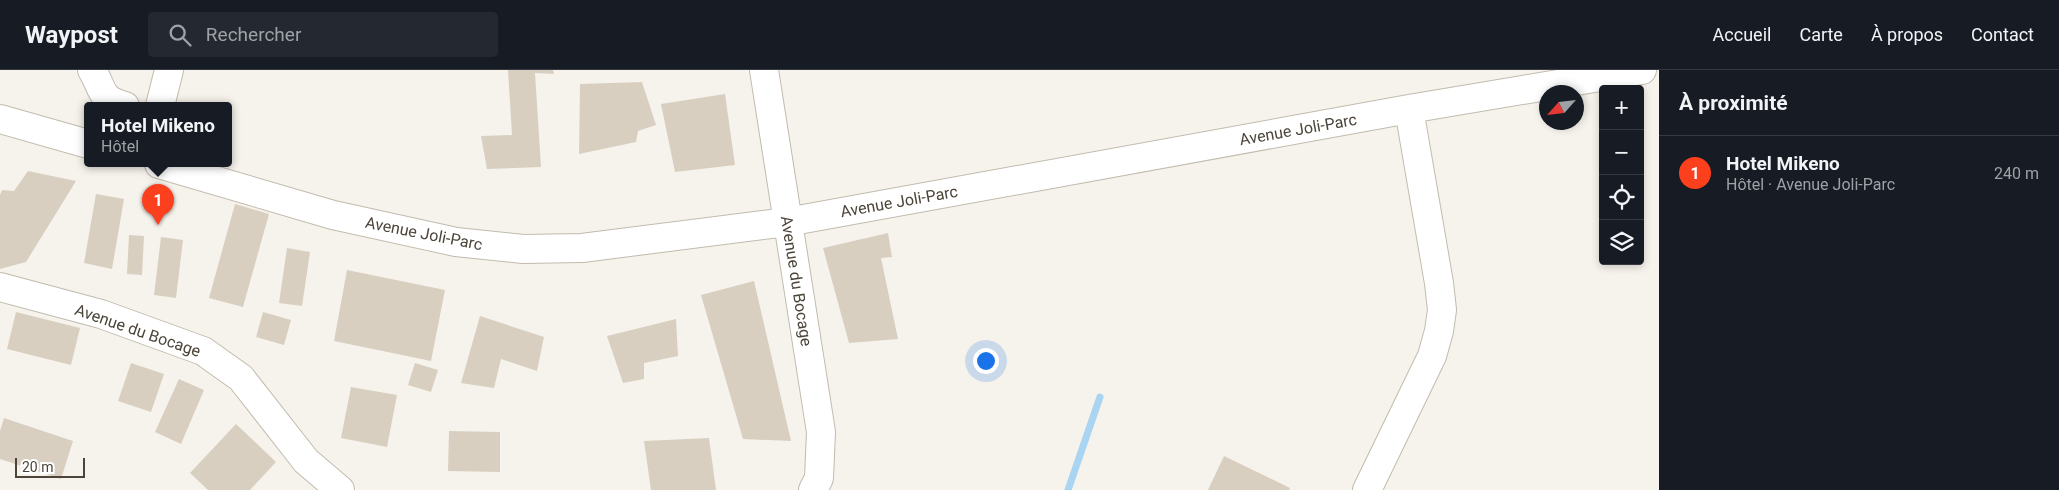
<!DOCTYPE html>
<html lang="fr">
<meta charset="utf-8">
<style>
body{margin:0;font-family:Roboto,sans-serif;background:#242831;color:#f1f3f6}
.controls{position:absolute;right:15px;top:15px;display:grid;overflow:hidden;border-radius:5px;box-shadow:0 2px 8px #0003}
.controls button{width:45px;height:45px;display:grid;place-items:center;padding:0;border:0;border-bottom:1px solid #363941;background:#171b24;color:#f1f3f6;font:25px sans-serif}
.compass{position:absolute;left:1539px;top:15px;width:45px;height:45px;border-radius:50%;background:#171b24;box-shadow:0 2px 8px #0003;rotate:243deg}
.scale{position:absolute;left:15px;bottom:12px;width:70px;box-sizing:border-box;padding-left:5px;border:2px solid #4b4439;border-top:0;font-size:14px;line-height:18px;white-space:nowrap;color:#4b4439;-webkit-text-stroke:4px #fff;paint-order:stroke}
.you{position:absolute;left:985px;top:290px;width:18px;height:18px;margin:-12px;border:4px solid #fff;border-radius:50%;background:#1a73e8;box-shadow:0 0 0 8px #1a73e833}
.badge{display:grid;place-items:center;width:32px;height:32px;border-radius:50%;background:#fc3f1d;color:#fff;font-size:16px;font-weight:700}
.pin{position:absolute;translate:-50% -41px;filter:drop-shadow(0 1px 2px #0008)}
.pin::after{content:'';position:absolute;top:26px;width:18px;height:15px;background:inherit;clip-path:polygon(0 0,100% 0,50% 100%)}
.popup{position:absolute;left:84px;top:32px;width:148px;height:65px;box-sizing:border-box;display:grid;place-content:center;border-radius:5px;background:#171b24;filter:drop-shadow(0 1px 4px #0005);font-size:16px;white-space:nowrap;color:#9ea1a6}
.popup b{font-size:19px;color:#f1f3f6}
.popup::after{content:'';position:absolute;left:50%;top:100%;margin-left:-10px;border:10px solid transparent;border-top-color:#171b24}
.list{margin:0;padding:0;list-style:none}
h2{display:flex;justify-content:space-between;align-items:center;height:65px;margin:0;padding:0 20px;font-size:21px}
h2 small{font-size:16px;font-weight:400;color:#9ea1a6}
.list li{display:grid;grid-template-columns:32px 1fr auto;gap:15px;align-items:center;box-sizing:border-box;height:75px;padding:0 20px;border-top:1px solid #363941}
.list b{display:block;font-size:19px;white-space:nowrap}
.list p{margin:0;font-size:16px;white-space:nowrap;color:#9ea1a6}
.list em{font-size:16px;font-style:normal;color:#9ea1a6}
.icon{flex:none;width:28px;height:28px;fill:none;stroke:currentColor;stroke-width:2;stroke-linecap:round;stroke-linejoin:round}
.map{position:relative;flex:none;width:1659px;height:420px;overflow:hidden}
header{display:flex;align-items:center;gap:30px;box-sizing:border-box;height:70px;padding:0 25px;background:#171b24;border-bottom:1px solid #363941}
header strong{font-size:24px}
nav{display:flex;gap:28px;margin-inline-start:auto;font-size:18px}
.search{width:350px;height:45px;background:#242831;display:flex;align-items:center;gap:12px;box-sizing:border-box;padding:0 18px;border-radius:5px;color:#9ea1a6;font-size:19px}
main{display:flex}
aside{flex:1;background:#171b24}
.map>svg:first-child{display:block}
.lines{fill:none;stroke-linecap:round;stroke-linejoin:round}
.stream{stroke:#a9d4f2;stroke-width:7}
.building{fill:#d8cfc1}
.minor-casing{stroke:#c2bbae;stroke-width:30}
.minor{stroke:#fff;stroke-width:28}
.labels{text-anchor:middle;stroke-width:4;stroke-linejoin:round;paint-order:stroke}
.street-label{font-size:16px;fill:#4b4439;stroke:#fff}
</style>
<header>
<strong>Waypost</strong>
<div class="search"><svg class="icon" aria-label="search" viewBox="0 0 24 24"><circle cx="10" cy="10" r="6"/><path d="M15 15l6 6"/></svg>Rechercher</div>
<nav><a>Accueil</a><a>Carte</a><a>À propos</a><a>Contact</a></nav>
</header>
<main>
<div class="map">
<svg width="1659" height="420" viewBox="0 0 1659 420">
<rect width="100%" height="100%" fill="#f6f3ec"/>
<g class="lines">
<path class="stream" d="M 1068,420 L 1100,327"/>
</g>
<path class="building" d="M 508,0 L 553,0 L 554,4 L 535,3 L 541,97 L 487,99 L 481,66 L 512,65 Z
M 642,12 L 656,55 L 638,61 L 636,72 L 579,84 L 580,14 Z
M 725,24 L 735,95 L 675,102 L 661,34 Z
M 28,101 L 76,111 L 26,192 L 0,199 L 0,125 L 2,120 L 14,121 Z
M 96,124 L 124,129 L 112,199 L 84,193 Z
M 235,134 L 269,144 L 243,237 L 209,228 Z
M 888,163 L 892,187 L 881,188 L 898,269 L 849,273 L 823,178 Z
M 129,165 L 144,166 L 142,205 L 127,204 Z
M 161,167 L 183,170 L 176,228 L 154,225 Z
M 287,178 L 310,182 L 302,236 L 279,233 Z
M 347,200 L 445,220 L 431,291 L 334,271 Z
M 754,211 L 791,371 L 743,369 L 701,225 Z
M 16,242 L 80,258 L 71,295 L 7,279 Z
M 263,242 L 291,250 L 284,275 L 256,267 Z
M 480,246 L 544,267 L 537,301 L 501,289 L 494,318 L 461,313 Z
M 676,249 L 678,286 L 644,293 L 644,309 L 623,313 L 607,266 Z
M 131,293 L 164,304 L 151,342 L 118,331 Z
M 415,293 L 438,300 L 431,322 L 408,315 Z
M 179,309 L 204,320 L 181,374 L 155,362 Z
M 351,317 L 397,325 L 387,377 L 341,368 Z
M 4,348 L 73,371 L 61,409 L 0,389 L 0,361 Z
M 236,354 L 276,392 L 250,420 L 208,420 L 190,403 Z
M 449,361 L 500,362 L 500,402 L 448,401 Z
M 709,368 L 716,420 L 651,420 L 644,371 Z
M 1224,386 L 1290,418 L 1289,420 L 1208,420 Z"/>
<g class="lines">
<defs>
<path id="minor" d="M 92,0 C 104,20 99,29 125,36
M 764,0 L 821,362 L 819,408 L 813,420
M 160,36 L 169,0
M 0,49 L 88,74
M 159,94 L 333,145 L 456,172 L 523,179 L 582,178 L 787,152 L 1409,39 L 1642,0
M 0,217 L 101,244 L 203,281 L 241,308 L 306,391 L 340,420
M 1367,420 L 1432,286 L 1439,261 L 1442,240 L 1439,213 L 1409,39"/>
</defs>
<use href="#minor" class="minor-casing"/>
<use href="#minor" class="minor"/>
</g>
<g class="labels">
<g class="street-label">
<text transform="translate(1298 59) rotate(-10)" y="6">Avenue Joli-Parc</text>
<text transform="translate(899 131) rotate(-10)" y="6">Avenue Joli-Parc</text>
<text transform="translate(424 163) rotate(11)" y="6">Avenue Joli-Parc</text>
<text transform="translate(797 211) rotate(81)" y="6">Avenue du Bocage</text>
<text transform="translate(138 260) rotate(19)" y="6">Avenue du Bocage</text>
</g>
</g>
</svg>
<div class="controls">
<button>+</button>
<button>−</button>
<button><svg class="icon" aria-label="locate" viewBox="0 0 24 24"><circle cx="12" cy="12" r="6"/><path d="M12 2v4M12 18v4M2 12h4M18 12h4"/></svg></button>
<button><svg class="icon" aria-label="layers" viewBox="0 0 24 24"><path d="M12 4l9 5-9 5-9-5zM3 14l9 5 9-5"/></svg></button>
</div>
<svg class="compass" viewBox="-18 -18 36 36"><path d="M0-13l5 13h-10z" fill="#e53935"/><path d="M0 13l5-13h-10z" fill="#9ea1a6"/></svg>
<div class="scale">20 m</div>
<div class="you"></div>
<div class="pin badge" style="left:158px;top:155px">1</div>
<div class="popup"><b>Hotel Mikeno</b>Hôtel</div>
</div>
<aside>
<h2>À proximité<small></small></h2>
<ul class="list">
<li><span class="badge">1</span><div><b>Hotel Mikeno</b><p>Hôtel · Avenue Joli-Parc</p></div><em>240 m</em></li>
</ul>
</aside>
</main>
